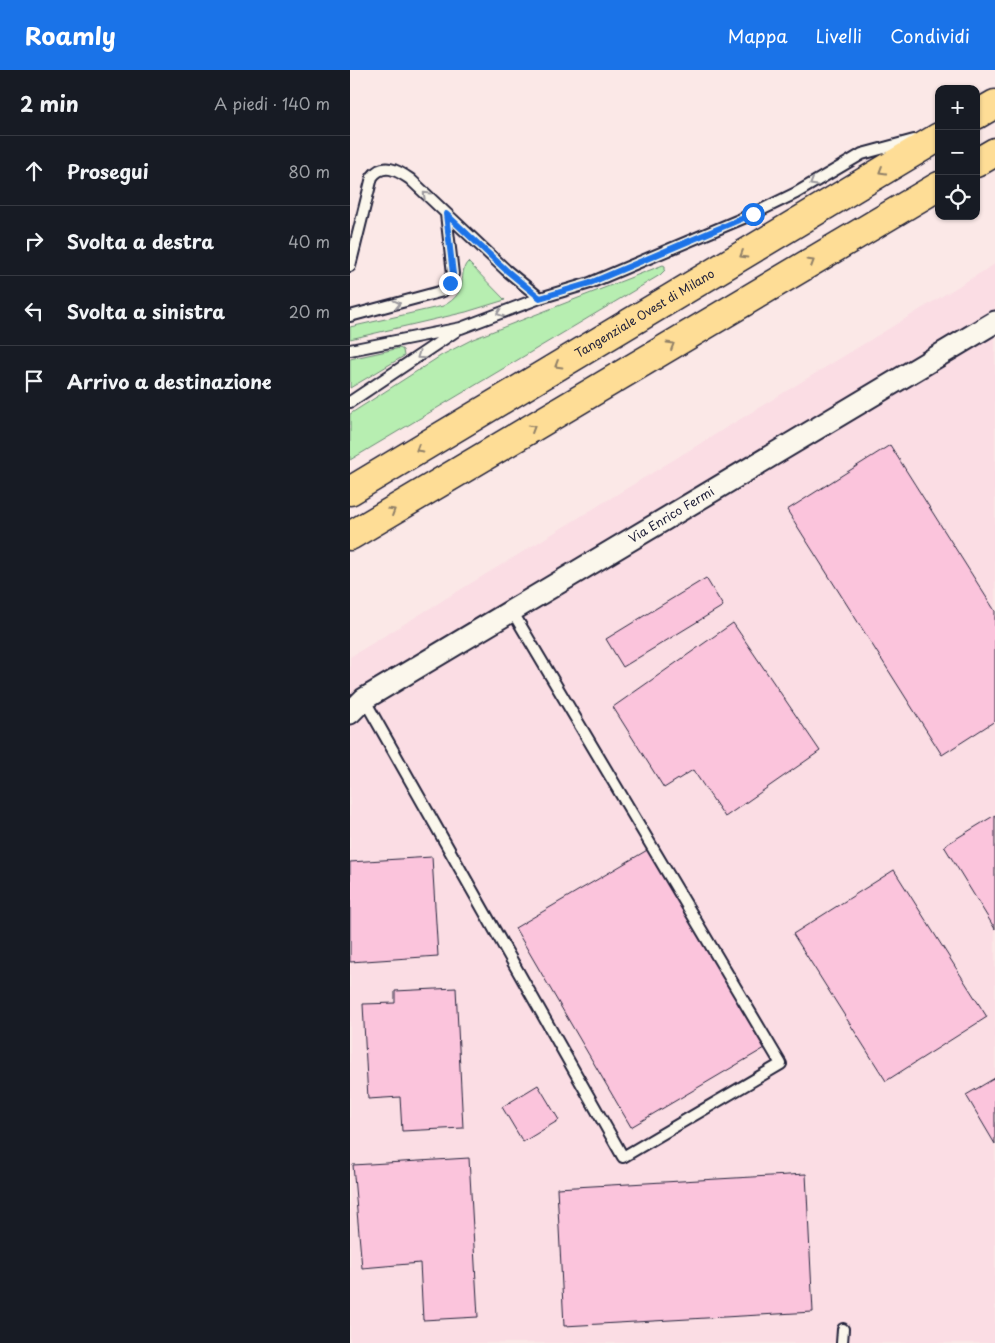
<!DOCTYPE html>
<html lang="it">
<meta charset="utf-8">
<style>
body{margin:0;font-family:"Playpen Sans",sans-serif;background:#242831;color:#f1f3f6}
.controls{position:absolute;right:15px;top:15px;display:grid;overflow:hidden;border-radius:10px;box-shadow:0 1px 4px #0004}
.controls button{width:45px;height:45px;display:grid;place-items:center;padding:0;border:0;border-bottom:1px solid #363941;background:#171b24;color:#f1f3f6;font:25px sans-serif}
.stop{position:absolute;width:15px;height:15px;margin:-11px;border:4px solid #1a73e8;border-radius:50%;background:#fff}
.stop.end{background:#1a73e8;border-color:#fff;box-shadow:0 1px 5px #0008}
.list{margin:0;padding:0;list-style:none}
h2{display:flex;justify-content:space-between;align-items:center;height:65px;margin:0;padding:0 20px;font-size:21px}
h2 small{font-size:16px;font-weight:400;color:#9ea1a6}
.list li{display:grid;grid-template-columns:32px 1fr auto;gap:15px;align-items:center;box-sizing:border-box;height:70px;padding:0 20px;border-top:1px solid #363941}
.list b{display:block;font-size:19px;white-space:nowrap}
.list em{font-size:16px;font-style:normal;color:#9ea1a6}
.icon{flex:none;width:28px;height:28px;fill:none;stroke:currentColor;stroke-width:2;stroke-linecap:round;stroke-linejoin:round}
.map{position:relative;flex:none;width:645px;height:1273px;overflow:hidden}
header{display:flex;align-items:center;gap:30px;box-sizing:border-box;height:70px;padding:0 25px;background:#1a73e8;color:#fff}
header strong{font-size:24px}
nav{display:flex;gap:28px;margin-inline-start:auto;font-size:18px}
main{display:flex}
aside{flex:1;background:#171b24}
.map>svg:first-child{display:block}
.built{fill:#fbdde4}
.green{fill:#b7eeb1;stroke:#6c8876}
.building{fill:#fbc4dc;stroke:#22223b}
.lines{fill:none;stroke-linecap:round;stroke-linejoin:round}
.lane-casing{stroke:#22223b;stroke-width:14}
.street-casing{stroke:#22223b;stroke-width:25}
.highway-casing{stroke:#22223b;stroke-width:31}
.lane{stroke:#fbf7ec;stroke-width:10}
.street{stroke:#fbf7ec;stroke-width:21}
.highway{stroke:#fedd96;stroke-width:28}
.oneway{stroke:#908068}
.oneway2{stroke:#99979c}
.route{stroke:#1a73e8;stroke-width:6}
.labels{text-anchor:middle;stroke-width:4;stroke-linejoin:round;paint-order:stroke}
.street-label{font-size:12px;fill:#22223b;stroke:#fbf7ec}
</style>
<header>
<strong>Roamly</strong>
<nav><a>Mappa</a><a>Livelli</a><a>Condividi</a></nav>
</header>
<main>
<aside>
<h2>2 min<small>A piedi · 140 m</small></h2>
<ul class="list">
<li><svg class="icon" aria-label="ahead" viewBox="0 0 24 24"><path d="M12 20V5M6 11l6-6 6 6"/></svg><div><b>Prosegui</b></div><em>80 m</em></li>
<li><svg class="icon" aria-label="right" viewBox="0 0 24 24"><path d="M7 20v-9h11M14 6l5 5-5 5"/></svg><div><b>Svolta a destra</b></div><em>40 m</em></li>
<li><svg class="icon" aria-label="left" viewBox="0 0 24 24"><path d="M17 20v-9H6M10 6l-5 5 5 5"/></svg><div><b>Svolta a sinistra</b></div><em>20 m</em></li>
<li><svg class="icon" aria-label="arrive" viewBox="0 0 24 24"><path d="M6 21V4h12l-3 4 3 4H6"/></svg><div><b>Arrivo a destinazione</b></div></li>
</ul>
</aside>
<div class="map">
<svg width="645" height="1273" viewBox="0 0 645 1273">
<rect width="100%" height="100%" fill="#fbe8e7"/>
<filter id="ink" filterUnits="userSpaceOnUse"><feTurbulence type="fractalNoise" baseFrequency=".02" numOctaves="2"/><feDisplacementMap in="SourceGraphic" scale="10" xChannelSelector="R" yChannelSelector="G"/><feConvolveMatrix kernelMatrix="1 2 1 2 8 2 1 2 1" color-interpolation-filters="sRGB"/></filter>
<g filter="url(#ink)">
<path class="built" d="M 645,194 L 645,1273 L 0,1273 L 0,587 Z"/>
<path class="green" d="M 118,192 L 155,230 L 116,242 L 0,269 L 0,257 L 93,236 C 121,222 107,202 118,192 Z
M 313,195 L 315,196 L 315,200 L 310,205 L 0,390 L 0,344 L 92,285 L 123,269 Z
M 50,278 L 53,280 L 54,286 L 0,318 L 0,289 Z"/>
<path class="building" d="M 540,375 L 645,541 L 645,651 L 592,685 L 437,440 Z
M 356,508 L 373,536 L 273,597 L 256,569 Z
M 383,553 L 470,681 L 375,747 L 343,700 L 314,718 L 263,637 Z
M 645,745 L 645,859 L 594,776 Z
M 299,779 L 415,978 L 281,1057 L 165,858 Z
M 82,787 L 88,886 L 0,892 L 0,792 Z
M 544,800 L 637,947 L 536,1011 L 443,864 Z
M 106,918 L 113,1058 L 52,1061 L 50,1027 L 18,1029 L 13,934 L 45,933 L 45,921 Z
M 645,1008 L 645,1074 L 616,1025 Z
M 188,1015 L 209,1050 L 173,1072 L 152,1037 Z
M 119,1088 L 128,1247 L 73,1250 L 70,1193 L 12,1198 L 3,1095 Z
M 456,1104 L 463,1242 L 214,1256 L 207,1118 Z"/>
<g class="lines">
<defs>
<path id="lane" d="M 0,196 L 22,107 C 33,92 47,100 60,109 L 156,200 L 190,228
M 0,246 L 93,221 L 103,204 L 96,144
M 0,280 L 111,258 L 190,228 L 240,213 L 403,144 L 446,123 L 512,84 L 564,70
M 0,332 L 106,261
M 14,629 L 273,1087 L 431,994 L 162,541
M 492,1273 L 493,1259"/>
<g id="street">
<path id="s1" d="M 0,643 L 14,629 L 645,252"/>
</g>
<g id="highway">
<path d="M 626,45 L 645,34"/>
<path d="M 626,93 L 645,82"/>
<path id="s2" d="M 0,421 L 589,67"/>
<path d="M 0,466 L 589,116"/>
</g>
</defs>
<use href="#lane" class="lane-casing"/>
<use href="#street" class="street-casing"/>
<use href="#highway" class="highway-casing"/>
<use href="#lane" class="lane"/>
<use href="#street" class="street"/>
<use href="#highway" class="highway"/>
</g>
<defs><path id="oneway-chevron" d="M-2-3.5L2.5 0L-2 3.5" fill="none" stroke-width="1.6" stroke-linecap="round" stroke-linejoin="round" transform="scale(1.25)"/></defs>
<g class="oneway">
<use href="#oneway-chevron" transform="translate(532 101) rotate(149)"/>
<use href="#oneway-chevron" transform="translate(393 185) rotate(149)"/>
<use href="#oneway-chevron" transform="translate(461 192) rotate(-31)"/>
<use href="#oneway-chevron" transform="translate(321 275) rotate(-31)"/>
<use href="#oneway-chevron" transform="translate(208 295) rotate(149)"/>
<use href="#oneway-chevron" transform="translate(182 358) rotate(-31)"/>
<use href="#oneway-chevron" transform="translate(69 379) rotate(149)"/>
<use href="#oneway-chevron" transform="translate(42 441) rotate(-31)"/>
</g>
<g class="oneway2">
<use href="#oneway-chevron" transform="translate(463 113) rotate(150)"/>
<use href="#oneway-chevron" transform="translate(76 125) rotate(-136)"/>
<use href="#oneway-chevron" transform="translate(47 234) rotate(-14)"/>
<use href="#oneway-chevron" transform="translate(150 243) rotate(159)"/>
<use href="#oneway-chevron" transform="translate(70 286) rotate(145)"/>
</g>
</g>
<g class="lines" filter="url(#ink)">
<path class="route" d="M 100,213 L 103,204 L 96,144 L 156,200 L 190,228 L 240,213 L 403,144"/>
</g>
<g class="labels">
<g class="street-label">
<text dy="4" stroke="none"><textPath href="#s2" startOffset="344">Tangenziale Ovest di Milano</textPath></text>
<text dy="4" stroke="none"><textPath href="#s1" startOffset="378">Via Enrico Fermi</textPath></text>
</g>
</g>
</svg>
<div class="controls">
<button>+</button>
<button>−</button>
<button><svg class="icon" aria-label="locate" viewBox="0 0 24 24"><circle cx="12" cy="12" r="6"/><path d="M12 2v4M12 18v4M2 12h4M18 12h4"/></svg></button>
</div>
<div class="stop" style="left:403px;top:144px"></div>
<div class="stop end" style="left:100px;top:213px"></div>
</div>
</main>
